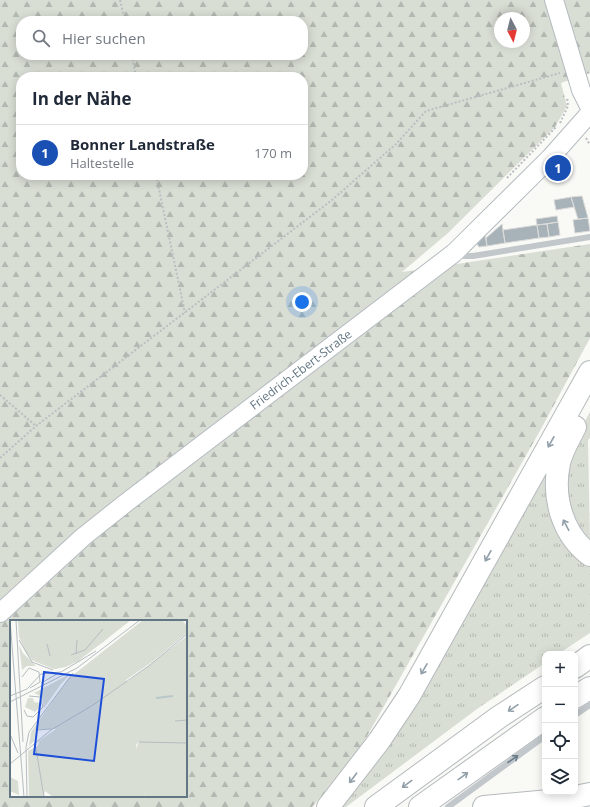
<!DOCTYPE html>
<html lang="de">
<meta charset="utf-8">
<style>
body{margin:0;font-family:"Open Sans",sans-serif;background:#f6f6f7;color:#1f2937}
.controls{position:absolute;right:12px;bottom:12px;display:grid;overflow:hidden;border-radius:8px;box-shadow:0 2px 10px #0003}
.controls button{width:36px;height:36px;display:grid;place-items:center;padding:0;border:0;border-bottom:1px solid #e0e1e3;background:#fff;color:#1f2937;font:20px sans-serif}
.compass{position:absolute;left:494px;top:12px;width:36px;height:36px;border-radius:50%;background:#fff;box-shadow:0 2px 10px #0003;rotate:173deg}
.you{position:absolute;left:302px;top:302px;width:14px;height:14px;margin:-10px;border:3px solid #fff;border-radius:50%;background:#1a73e8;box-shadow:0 0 0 6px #1a73e833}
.badge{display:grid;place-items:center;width:26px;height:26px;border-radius:50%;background:#1a73e8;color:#fff;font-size:13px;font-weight:700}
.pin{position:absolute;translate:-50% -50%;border:2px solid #fff;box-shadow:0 1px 4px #0006}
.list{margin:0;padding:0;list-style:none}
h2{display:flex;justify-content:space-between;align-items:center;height:52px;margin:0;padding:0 16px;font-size:17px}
h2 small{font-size:13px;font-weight:400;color:#747a83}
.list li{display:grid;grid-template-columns:26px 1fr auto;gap:12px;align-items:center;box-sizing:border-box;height:56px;padding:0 16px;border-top:1px solid #e0e1e3}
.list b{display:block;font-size:15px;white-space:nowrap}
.list p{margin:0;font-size:13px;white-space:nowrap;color:#747a83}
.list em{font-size:13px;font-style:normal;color:#747a83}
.icon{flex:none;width:22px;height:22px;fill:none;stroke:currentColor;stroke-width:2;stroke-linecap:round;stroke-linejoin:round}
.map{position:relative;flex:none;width:590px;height:807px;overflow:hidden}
.search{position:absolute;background:#fff;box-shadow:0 2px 10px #0003;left:16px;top:16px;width:292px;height:44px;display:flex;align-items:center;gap:10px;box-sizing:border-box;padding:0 14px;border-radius:16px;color:#747a83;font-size:15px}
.panel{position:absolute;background:#fff;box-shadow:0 2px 10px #0003;left:16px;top:72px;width:292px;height:108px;border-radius:16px}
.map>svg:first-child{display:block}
.grass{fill:url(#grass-tufts)}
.forest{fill:url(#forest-firs);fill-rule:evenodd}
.building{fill:#a8b2b9;stroke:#dbdbd9}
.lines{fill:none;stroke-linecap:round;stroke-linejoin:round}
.secondary-casing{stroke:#b4bbc0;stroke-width:20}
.motorway-casing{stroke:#b5babd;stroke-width:24}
.path{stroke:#babec1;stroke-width:2;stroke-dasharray:2 2;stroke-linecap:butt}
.service{stroke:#c2c7cb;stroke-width:6}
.secondary{stroke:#fff;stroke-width:18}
.motorway{stroke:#fff;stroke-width:22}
.oneway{stroke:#919fa8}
.oneway2{stroke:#677a87}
.labels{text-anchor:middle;stroke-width:4;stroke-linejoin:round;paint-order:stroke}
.street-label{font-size:12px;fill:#627683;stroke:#fff}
.inset-river{fill:none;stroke:#b9c7ca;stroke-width:2}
.inset-road{fill:none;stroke:#b4bdc1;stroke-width:1}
.view{fill:#1d4ed8;fill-opacity:0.15;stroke:#1d4ed8;stroke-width:2}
.inset-edge{fill:none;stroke:#627683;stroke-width:2}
</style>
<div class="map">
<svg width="590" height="807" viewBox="0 0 590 807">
<defs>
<pattern id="grass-tufts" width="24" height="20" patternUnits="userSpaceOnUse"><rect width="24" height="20" fill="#d9ded5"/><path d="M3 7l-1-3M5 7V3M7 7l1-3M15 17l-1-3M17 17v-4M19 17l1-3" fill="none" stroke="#b3b9b2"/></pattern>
<pattern id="forest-firs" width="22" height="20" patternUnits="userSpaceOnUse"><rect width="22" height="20" fill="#d9ded5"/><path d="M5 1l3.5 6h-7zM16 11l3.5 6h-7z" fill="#b3b9b2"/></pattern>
</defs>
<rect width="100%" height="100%" fill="#f9f9f6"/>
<path class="grass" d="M 590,412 L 590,438 L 588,440 L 590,542 C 583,533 572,522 568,512 C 555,477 573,442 590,412 Z
M 552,455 L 585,564 L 590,567 L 590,633 L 558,654 L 545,654 L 545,663 L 477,709 L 346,807 L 339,807 Z"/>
<path class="forest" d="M 0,0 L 590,0 L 590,73 L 561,83 L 567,106 L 555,127 L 448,233 L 402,272 L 590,244 L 590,338 L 541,429 L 353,761 L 312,807 L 0,807 ZM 500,18 L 524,18 L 524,42 L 500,42 ZM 21,21 L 303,21 L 303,55 L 21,55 ZM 21,77 L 303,77 L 303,175 L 21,175 ZM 11,621 L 186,621 L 186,796 L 11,796 Z"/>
<path class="building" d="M 582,196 L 588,218 L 578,219 L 571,197 Z
M 571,197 L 574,207 L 556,210 L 554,200 Z
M 557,216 L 558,222 L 537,225 L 536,219 Z
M 588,218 L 590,231 L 575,233 L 573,220 Z
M 558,222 L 560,235 L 549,237 L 547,224 Z
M 502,224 L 505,243 L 487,246 L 486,238 Z
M 547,224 L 549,237 L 539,238 L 537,225 Z
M 537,225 L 539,238 L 505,243 L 503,230 Z
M 485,235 L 487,246 L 479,247 L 477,244 Z"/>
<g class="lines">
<defs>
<path id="secondary" d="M 554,0 L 581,90 L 590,108
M 0,613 L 83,537 L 127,502 L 454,253 L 551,157 L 590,113"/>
<path id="motorway" d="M 575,427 C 569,439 562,450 559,463 C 552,497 562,534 590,555
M 575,667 L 590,656
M 575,697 L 590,688
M 328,807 L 379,741 L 409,696 L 590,372
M 376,807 L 499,717 L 545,687
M 420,807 L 545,718
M 484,807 L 560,800 L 590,794"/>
</defs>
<use href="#secondary" class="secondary-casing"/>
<use href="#motorway" class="motorway-casing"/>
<path class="path" d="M 120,0 L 125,21
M 132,55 L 136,77
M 560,123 L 568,106 L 567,97
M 586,138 L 590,145
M 156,175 L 185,313
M 507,178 L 557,126
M 0,395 L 36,426
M 0,458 L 36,426 L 332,200 L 396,144 L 426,111 L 560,73"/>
<path class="service" d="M 456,254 L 458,256 L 473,256 L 590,237
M 575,715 L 590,705
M 448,807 L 545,736"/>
<use href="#secondary" class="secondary"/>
<use href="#motorway" class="motorway"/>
</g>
<defs><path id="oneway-shaft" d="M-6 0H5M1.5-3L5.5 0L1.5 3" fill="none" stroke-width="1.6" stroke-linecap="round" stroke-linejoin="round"/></defs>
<g class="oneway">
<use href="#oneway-shaft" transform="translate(551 442) rotate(119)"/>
<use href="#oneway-shaft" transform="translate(566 525) rotate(-118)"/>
<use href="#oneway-shaft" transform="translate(488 556) rotate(119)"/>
<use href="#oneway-shaft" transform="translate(424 669) rotate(120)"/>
<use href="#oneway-shaft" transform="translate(513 708) rotate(146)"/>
<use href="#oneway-shaft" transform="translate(463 776) rotate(-36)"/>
<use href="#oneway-shaft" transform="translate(353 778) rotate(127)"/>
<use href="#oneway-shaft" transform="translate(407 784) rotate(144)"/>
</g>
<use class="oneway2" href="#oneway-shaft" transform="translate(513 759) rotate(-35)"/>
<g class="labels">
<g class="street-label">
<text transform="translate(301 370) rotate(-37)" y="4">Friedrich-Ebert-Straße</text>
</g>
</g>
<g transform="translate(10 620)">
<rect width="177" height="177" fill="#f9f9f6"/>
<path d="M 13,0 L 119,0 L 92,23 L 51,47 L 28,41 L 18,29 ZM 9,25 L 13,33 L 26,46 L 17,46 L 12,50 ZM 60,54 L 51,64 L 34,88 L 32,77 L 24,73 Z" fill="#d9ded5"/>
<path d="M 9,0 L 16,0 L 19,24 L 33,43 L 37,39 L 28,25 L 23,0 L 29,0 L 31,20 L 37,24 L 39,36 L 46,46 L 49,44 L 40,33 L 37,24 L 40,21 L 37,0 L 46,0 L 48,26 L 56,43 L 63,40 L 56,19 L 54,0 L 62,0 L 64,24 L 67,25 L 70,0 L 74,0 L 72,23 L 77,26 L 83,0 L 85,0 L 84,6 L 90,5 L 93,0 L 101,0 L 90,12 L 79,26 L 81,28 L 108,1 L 121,0 L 68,41 L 55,47 L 44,49 L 22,40 ZM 133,0 L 172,0 L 177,6 L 177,13 L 142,42 L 116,60 L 117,62 L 140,47 L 129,121 L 126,125 L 135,177 L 43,177 L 35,171 L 34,177 L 19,177 L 18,131 L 28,126 L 29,121 L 46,109 L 26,109 L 24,121 L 19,126 L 21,112 L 58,59 ZM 18,78 L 23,78 L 24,82 L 30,83 L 30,87 L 25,92 L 15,87 Z" fill="#d9ded5"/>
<path d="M 8,0 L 13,0 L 16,21 L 24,38 L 44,48 L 64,43 L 121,0 L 68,41 L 55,47 L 44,49 L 22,40 L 16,33 L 9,17 ZM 177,16 L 177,177 L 135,177 L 125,134 L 129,120 L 117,62 Z" fill="#d9ded5"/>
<path d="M 0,157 L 8,161 L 9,175 L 0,171 Z" fill="#d9ded5"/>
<path class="inset-river" d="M 146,78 L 163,76"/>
<path class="inset-road" d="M 0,0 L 14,177M 6,0 L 13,122M 9,20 L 22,42 L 43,50M 37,24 L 40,36M 66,34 L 67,20M 61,35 L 75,30 L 93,9M 12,57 L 19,48 L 29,52 L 30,62 L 20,68M 31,63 L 47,54M 0,76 L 17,69 L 31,54 L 51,52 L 86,31M 0,82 L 67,48 L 130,0M 14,90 L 17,96 L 23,97 L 33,87 L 30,77 L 19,76M 165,101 L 177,100M 27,110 L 41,109M 0,114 L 8,133M 129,122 L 177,123M 25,123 L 34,177M 0,144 L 41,110 L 83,85 L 140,45 L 177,14M 17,176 L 16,127 L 19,112 L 63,53"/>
<path class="view" d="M 34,52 L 94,59 L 84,141 L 24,134 Z"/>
<rect width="177" height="177" class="inset-edge"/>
</g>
</svg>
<div class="controls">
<button>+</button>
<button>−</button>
<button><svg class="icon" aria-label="locate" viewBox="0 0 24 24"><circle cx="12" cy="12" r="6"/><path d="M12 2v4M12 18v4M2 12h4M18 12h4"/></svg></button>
<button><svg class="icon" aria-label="layers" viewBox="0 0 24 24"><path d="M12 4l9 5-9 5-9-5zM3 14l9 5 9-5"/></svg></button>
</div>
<svg class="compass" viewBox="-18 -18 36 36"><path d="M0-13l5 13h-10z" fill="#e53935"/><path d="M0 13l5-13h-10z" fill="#747a83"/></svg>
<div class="you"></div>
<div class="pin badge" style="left:558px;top:168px;background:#1a4fb4">1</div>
<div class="search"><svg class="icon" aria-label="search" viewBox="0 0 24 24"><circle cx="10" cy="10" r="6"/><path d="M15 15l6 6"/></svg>Hier suchen</div>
<section class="panel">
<h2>In der Nähe<small></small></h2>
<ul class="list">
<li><span class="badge" style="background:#1a4fb4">1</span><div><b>Bonner Landstraße</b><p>Haltestelle</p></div><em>170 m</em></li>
</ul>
</section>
</div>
